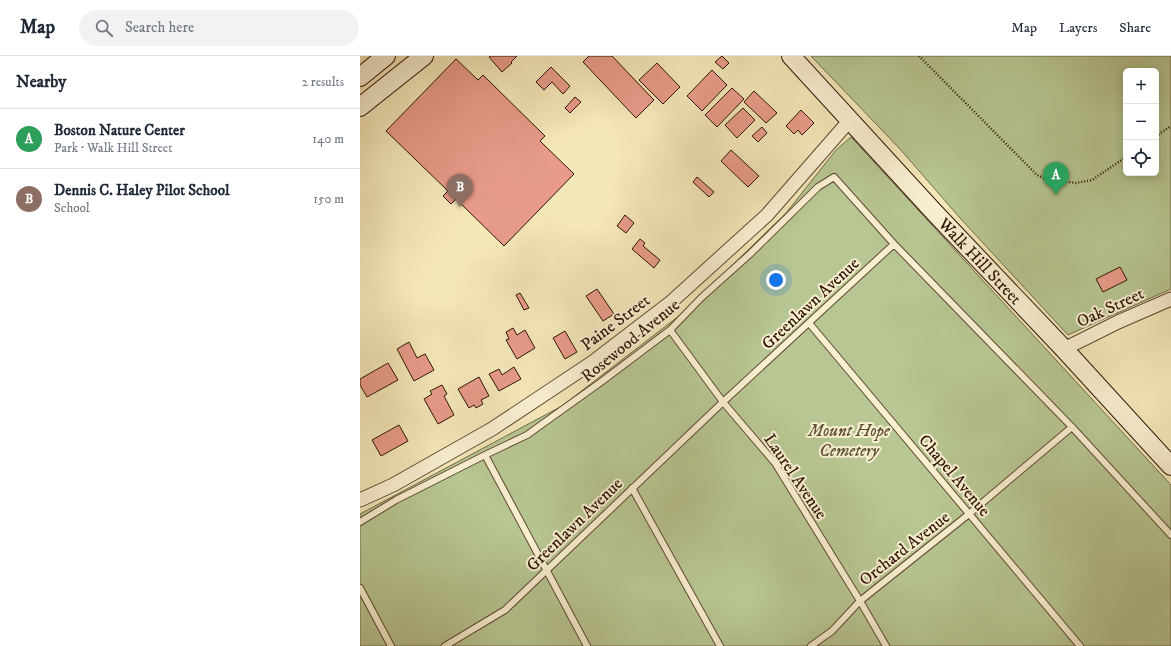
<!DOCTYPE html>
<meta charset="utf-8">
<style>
body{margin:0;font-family:"IM FELL DW Pica",serif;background:#f2f2f3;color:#1f2937}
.controls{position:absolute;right:12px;top:12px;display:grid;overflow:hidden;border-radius:6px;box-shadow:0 2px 10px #0003}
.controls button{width:36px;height:36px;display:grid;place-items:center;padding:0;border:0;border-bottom:1px solid #e0e1e3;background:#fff;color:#1f2937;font:20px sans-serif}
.you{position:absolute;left:416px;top:224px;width:14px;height:14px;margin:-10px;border:3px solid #fff;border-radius:50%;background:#1a73e8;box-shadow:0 0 0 6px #1a73e833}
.badge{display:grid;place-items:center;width:26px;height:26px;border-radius:50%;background:#0f766e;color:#fff;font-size:13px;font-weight:700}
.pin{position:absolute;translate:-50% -33px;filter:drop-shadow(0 1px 2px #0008)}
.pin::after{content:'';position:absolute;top:21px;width:14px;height:12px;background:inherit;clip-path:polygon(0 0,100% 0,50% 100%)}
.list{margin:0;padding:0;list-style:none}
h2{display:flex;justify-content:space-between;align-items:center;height:52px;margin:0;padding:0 16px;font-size:17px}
h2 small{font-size:13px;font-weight:400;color:#747a83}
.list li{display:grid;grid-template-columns:26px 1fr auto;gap:12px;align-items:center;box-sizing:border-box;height:60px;padding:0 16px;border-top:1px solid #e0e1e3}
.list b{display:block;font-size:15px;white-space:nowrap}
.list p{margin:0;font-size:13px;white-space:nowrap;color:#747a83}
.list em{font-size:13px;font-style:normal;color:#747a83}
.icon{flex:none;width:22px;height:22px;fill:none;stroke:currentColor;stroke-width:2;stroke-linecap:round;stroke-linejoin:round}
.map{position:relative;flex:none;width:811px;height:590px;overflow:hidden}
header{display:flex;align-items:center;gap:24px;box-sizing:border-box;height:56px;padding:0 20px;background:#fff;border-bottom:1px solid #e0e1e3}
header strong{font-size:19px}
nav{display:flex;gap:22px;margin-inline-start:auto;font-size:14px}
.search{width:280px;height:36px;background:#f2f2f3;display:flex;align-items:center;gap:10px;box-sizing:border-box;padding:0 14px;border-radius:22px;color:#747a83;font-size:15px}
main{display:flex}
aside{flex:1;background:#fff}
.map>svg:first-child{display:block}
.green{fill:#b7c692;stroke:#726d4c;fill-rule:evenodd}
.building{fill:#e89b8a;stroke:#2e1406}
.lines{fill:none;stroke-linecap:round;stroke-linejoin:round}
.service-casing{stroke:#604932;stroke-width:8}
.minor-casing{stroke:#604932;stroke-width:15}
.secondary-casing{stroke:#2e1406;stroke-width:20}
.path{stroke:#2e1406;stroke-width:2.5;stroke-dasharray:1 2;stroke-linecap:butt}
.service{stroke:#f8efd1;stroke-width:6}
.minor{stroke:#f8efd1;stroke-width:13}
.secondary{stroke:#f8efd1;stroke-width:18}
.labels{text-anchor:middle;stroke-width:4;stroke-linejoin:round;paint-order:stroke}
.street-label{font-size:17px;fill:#2e1406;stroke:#f8efd1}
.park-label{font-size:17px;font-style:italic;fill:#5e5237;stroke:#f8efd1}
</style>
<header>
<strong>Map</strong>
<div class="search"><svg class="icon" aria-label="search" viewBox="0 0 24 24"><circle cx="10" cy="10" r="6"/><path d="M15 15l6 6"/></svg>Search here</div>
<nav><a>Map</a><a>Layers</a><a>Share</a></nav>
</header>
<main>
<aside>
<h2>Nearby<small>2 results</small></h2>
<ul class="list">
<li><span class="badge" style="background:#2e9e5b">A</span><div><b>Boston Nature Center</b><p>Park · Walk Hill Street</p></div><em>140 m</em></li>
<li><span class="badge" style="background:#8d6e63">B</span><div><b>Dennis C. Haley Pilot School</b><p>School</p></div><em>150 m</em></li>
</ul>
</aside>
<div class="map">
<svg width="811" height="590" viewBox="0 0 811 590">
<rect width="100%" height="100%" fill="#f4e7b8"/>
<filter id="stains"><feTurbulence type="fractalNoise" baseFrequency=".005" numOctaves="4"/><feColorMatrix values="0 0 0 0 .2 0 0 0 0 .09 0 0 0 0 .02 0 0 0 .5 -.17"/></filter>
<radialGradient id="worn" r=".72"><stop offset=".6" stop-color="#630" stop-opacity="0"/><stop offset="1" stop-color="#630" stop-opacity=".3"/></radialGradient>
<path class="green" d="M 451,0 L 811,0 L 811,233 L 708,279 L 600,162 L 540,93 ZM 766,15 L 796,15 L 796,117 L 766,117 Z
M 491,81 L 811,429 L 811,590 L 0,590 L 0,458 L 202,350 L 324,256 L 426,157 L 476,94 Z"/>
<path class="building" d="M 131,0 L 157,0 L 151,6 L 152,7 L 142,16 L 129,1 Z
M 229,0 L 252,0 L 294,44 L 276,62 L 223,6 Z
M 362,0 L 369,7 L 363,13 L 355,6 Z
M 96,3 L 118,24 L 123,19 L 185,80 L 180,85 L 214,118 L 144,190 L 96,143 L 91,148 L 83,140 L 88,135 L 26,75 Z
M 297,7 L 320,31 L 303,48 L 279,24 Z
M 191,11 L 210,30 L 203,38 L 192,26 L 184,34 L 176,26 Z
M 352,14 L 367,29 L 342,55 L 327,40 Z
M 372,32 L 384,43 L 357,71 L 345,59 Z
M 394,35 L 417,57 L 406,67 L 384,46 Z
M 215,41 L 221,46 L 210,57 L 205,52 Z
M 383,52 L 395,64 L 377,82 L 365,69 Z
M 441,54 L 454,67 L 442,79 L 438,74 L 434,78 L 426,70 Z
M 402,71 L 407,77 L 398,86 L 392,80 Z
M 371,94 L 399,120 L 388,131 L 361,105 Z
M 337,121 L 354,136 L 349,141 L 333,126 Z
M 265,159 L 274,167 L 266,177 L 257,170 Z
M 280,183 L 285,187 L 283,190 L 300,204 L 294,212 L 272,193 Z
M 760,211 L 767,224 L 743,236 L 736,223 Z
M 237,233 L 254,258 L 243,265 L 226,240 Z
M 160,237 L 169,252 L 164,254 L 156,239 Z
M 153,272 L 157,279 L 165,274 L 175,292 L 157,303 L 146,284 L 149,283 L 146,276 Z
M 205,275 L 217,296 L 205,303 L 193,282 Z
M 49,286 L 57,302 L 65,298 L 74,314 L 54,325 L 37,293 Z
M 28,307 L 38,324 L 7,341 L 0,329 L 0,323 Z
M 154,311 L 161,323 L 139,335 L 129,318 L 139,313 L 142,319 Z
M 119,321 L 129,340 L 121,344 L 123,348 L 116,352 L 114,349 L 109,352 L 98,333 Z
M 82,329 L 87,338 L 84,340 L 94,359 L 78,368 L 64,343 L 72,338 L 70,335 Z
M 39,369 L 48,385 L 21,400 L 12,384 Z"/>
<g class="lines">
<defs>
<path id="service" d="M 449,267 L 720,590
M 310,274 L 363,346 L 415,407 L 500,545 L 526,590
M 125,399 L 227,590
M 272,432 L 360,590
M 0,466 L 36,444 L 125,399 L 167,379 L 241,326 L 310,274 L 342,241 L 390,198 L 458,131 L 474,121 L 534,188 L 712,371 L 811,479
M 0,532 L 31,590
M 85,590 L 145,554 L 363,346 L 534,188
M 451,590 L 472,575 L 500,545 L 609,458 L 712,371"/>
<path id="minor" d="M 704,293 L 758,266 L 811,243
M 0,444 L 33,429 L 132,373 L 233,306 L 310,247 L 407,159 L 490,64"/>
<g id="secondary">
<path id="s1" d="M 431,0 L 574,156 L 704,293 L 811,410"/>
<path d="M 0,21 L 26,0"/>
<path d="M 0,51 L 64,0"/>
</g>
</defs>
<use href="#service" class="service-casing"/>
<use href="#minor" class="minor-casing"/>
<use href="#secondary" class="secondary-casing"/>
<path class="path" d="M 559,0 L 677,119 L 686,123 L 716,127 L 732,124 L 766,101
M 796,80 L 811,70"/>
<use href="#service" class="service"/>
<use href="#minor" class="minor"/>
<use href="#secondary" class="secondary"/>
</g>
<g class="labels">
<g class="street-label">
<text dy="6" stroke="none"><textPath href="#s1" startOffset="279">Walk Hill Street</textPath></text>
<text transform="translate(450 247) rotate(-43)" y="6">Greenlawn Avenue</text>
<text transform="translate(750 251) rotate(-25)" y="6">Oak Street</text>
<text transform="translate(255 266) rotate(-37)" y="6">Paine Street</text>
<text transform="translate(270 284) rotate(-39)" y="6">Rosewood Avenue</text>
<text transform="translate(595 419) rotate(50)" y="6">Chapel Avenue</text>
<text transform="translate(436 420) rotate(56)" y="6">Laurel Avenue</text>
<text transform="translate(214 468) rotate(-44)" y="6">Greenlawn Avenue</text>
<text transform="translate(544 492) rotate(-38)" y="6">Orchard Avenue</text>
</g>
<g class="park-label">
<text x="489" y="380">Mount Hope<tspan x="489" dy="20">Cemetery</tspan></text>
</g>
</g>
<rect width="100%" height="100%" filter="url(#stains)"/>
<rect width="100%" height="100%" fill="url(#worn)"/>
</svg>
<div class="controls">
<button>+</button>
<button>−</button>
<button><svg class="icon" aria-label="locate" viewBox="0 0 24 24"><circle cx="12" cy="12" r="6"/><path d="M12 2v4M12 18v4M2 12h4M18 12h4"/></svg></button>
</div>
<div class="you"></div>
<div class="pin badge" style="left:696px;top:139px;background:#2e9e5b">A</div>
<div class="pin badge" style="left:100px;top:151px;background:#8d6e63">B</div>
</div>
</main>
